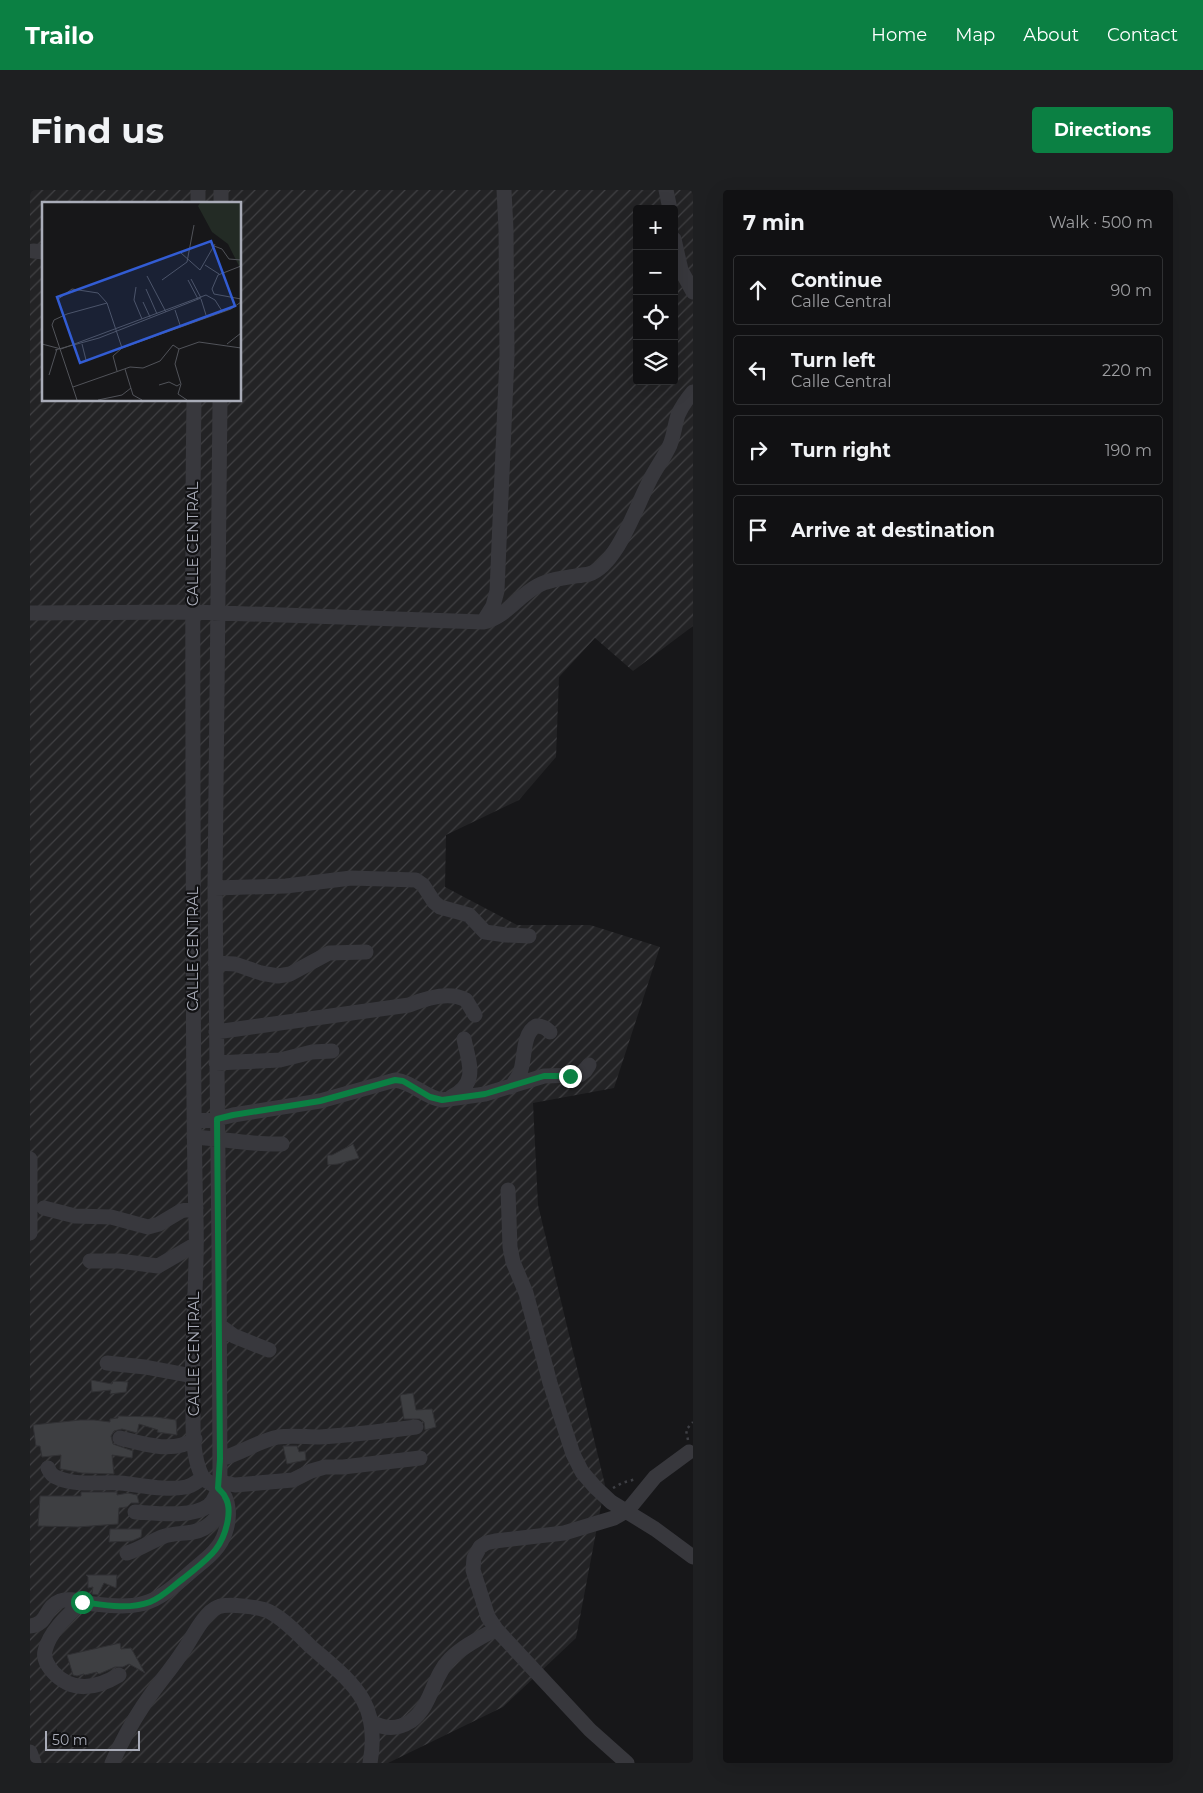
<!DOCTYPE html>
<meta charset="utf-8">
<style>
body{margin:0;font-family:Montserrat,sans-serif;background:#1e1f21;color:#f1f3f6}
.controls{position:absolute;right:15px;top:15px;display:grid;overflow:hidden;border-radius:5px;box-shadow:0 5px 20px #0002}
.controls button{width:45px;height:45px;display:grid;place-items:center;padding:0;border:0;border-bottom:1px solid #303133;background:#111113;color:#f1f3f6;font:25px sans-serif}
.scale{position:absolute;left:15px;bottom:12px;width:95px;box-sizing:border-box;padding-left:5px;border:2px solid #a9acb8;border-top:0;font-size:14px;line-height:18px;white-space:nowrap;color:#a9acb8;-webkit-text-stroke:4px #121214;paint-order:stroke}
.stop{position:absolute;width:15px;height:15px;margin:-11px;border:4px solid #0b8043;border-radius:50%;background:#fff}
.stop.end{background:#0b8043;border-color:#fff;box-shadow:0 1px 5px #0008}
.list{margin:0;padding:0;list-style:none}
h2{display:flex;justify-content:space-between;align-items:center;height:65px;margin:0;padding:0 20px;font-size:21px}
h2 small{font-size:16px;font-weight:400;color:#9c9da0}
.list li{display:grid;grid-template-columns:32px 1fr auto;gap:15px;align-items:center;box-sizing:border-box;height:70px;margin:0 10px 10px;padding:0 10px;border:1px solid #303133;border-radius:5px}
.list b{display:block;font-size:19px;white-space:nowrap}
.list p{margin:0;font-size:16px;white-space:nowrap;color:#9c9da0}
.list em{font-size:16px;font-style:normal;color:#9c9da0}
.icon{flex:none;width:28px;height:28px;fill:none;stroke:currentColor;stroke-width:2;stroke-linecap:round;stroke-linejoin:round}
.map{position:relative;flex:none;width:663px;height:1573px;overflow:hidden;border-radius:5px}
header{display:flex;align-items:center;gap:30px;box-sizing:border-box;height:70px;padding:0 25px;background:#0b8043;color:#fff}
header strong{font-size:24px}
nav{display:flex;gap:28px;margin-inline-start:auto;font-size:18px}
.intro{display:flex;align-items:center;justify-content:space-between;box-sizing:border-box;height:120px;padding:0 30px}
h1{margin:0;font-size:35px}
.button{padding:12px 22px;border-radius:5px;background:#0b8043;color:#fff;font-size:18px;font-weight:700}
main{display:flex;gap:30px;padding:0 30px}
aside{flex:1;background:#111113;border-radius:5px;box-shadow:0 5px 20px #0002}
.map>svg:first-child{display:block}
.industrial{fill:url(#industrial-furrows);fill-rule:evenodd}
.building{fill:#3e3f42;stroke:#313134}
.lines{fill:none;stroke-linecap:round;stroke-linejoin:round}
.path{stroke:#3e3f44;stroke-width:2.5;stroke-dasharray:2.5 4;stroke-linecap:butt}
.minor{stroke:#38383d;stroke-width:15}
.route{stroke:#0b8043;stroke-width:6}
.labels{text-anchor:middle;stroke-width:4.5;stroke-linejoin:round;paint-order:stroke}
.street-label{font-size:15px;fill:#a9acb8;stroke:#121214}
.inset-road{fill:none;stroke:#515359;stroke-width:1}
.view{fill:#325cd3;fill-opacity:0.15;stroke:#325cd3;stroke-width:2.5}
.inset-edge{fill:none;stroke:#a9acb8;stroke-width:2.5}
</style>
<header>
<strong>Trailo</strong>
<nav><a>Home</a><a>Map</a><a>About</a><a>Contact</a></nav>
</header>
<div class="intro"><h1>Find us</h1><a class="button">Directions</a></div>
<main>
<div class="map">
<svg width="663" height="1573" viewBox="0 0 663 1573">
<defs>
<pattern id="industrial-furrows" width="10" height="10" patternUnits="userSpaceOnUse" patternTransform="scale(1.25)"><rect width="10" height="10" fill="#232325"/><path d="M-1 1l2-2M0 10L10 0M9 11l2-2" fill="none" stroke="#404043"/></pattern>
</defs>
<rect width="100%" height="100%" fill="#171719"/>
<path class="industrial" d="M 0,0 L 663,0 L 663,436 L 603,481 L 565,448 L 529,487 L 526,567 L 489,610 L 416,645 L 415,697 L 487,735 L 560,735 L 630,757 L 584,898 L 503,913 L 508,1015 L 575,1295 L 546,1448 L 473,1517 L 358,1573 L 0,1573 ZM 14,14 L 210,14 L 210,210 L 14,210 ZM 607,19 L 644,19 L 644,191 L 607,191 Z"/>
<path class="building" d="M 323,954 L 329,968 L 308,974 L 298,975 L 297,965 L 302,965 Z
M 61,1190 L 82,1194 L 83,1191 L 98,1192 L 96,1202 L 80,1204 L 81,1200 L 62,1202 Z
M 383,1203 L 386,1220 L 402,1219 L 406,1237 L 395,1240 L 394,1232 L 390,1229 L 374,1229 L 370,1205 Z
M 88,1226 L 126,1227 L 146,1230 L 147,1245 L 127,1242 L 128,1240 L 109,1234 L 107,1243 L 92,1239 L 84,1241 L 81,1246 L 83,1254 L 103,1261 L 102,1268 L 82,1265 L 84,1284 L 52,1283 L 31,1279 L 30,1279 L 31,1265 L 12,1267 L 10,1256 L 6,1256 L 3,1235 L 50,1230 L 64,1230 L 80,1232 L 80,1229 L 88,1228 Z
M 253,1256 L 267,1256 L 269,1262 L 275,1261 L 276,1270 L 257,1274 Z
M 51,1302 L 87,1302 L 87,1305 L 98,1303 L 107,1305 L 109,1313 L 101,1313 L 97,1317 L 89,1318 L 88,1334 L 48,1337 L 8,1336 L 10,1306 L 51,1306 Z
M 80,1339 L 112,1339 L 111,1347 L 102,1351 L 79,1352 Z
M 56,1385 L 87,1385 L 86,1398 L 74,1393 L 68,1405 L 62,1404 L 63,1397 L 58,1398 L 58,1387 Z
M 90,1453 L 91,1459 L 101,1458 L 115,1483 L 99,1474 L 93,1477 L 85,1477 L 69,1484 L 67,1482 L 55,1485 L 54,1484 L 47,1486 L 43,1485 L 37,1465 Z"/>
<g class="lines">
<path class="path" d="M 658,1250 L 656,1240 L 663,1232
M 583,1298 L 592,1293 L 606,1289"/>
<path class="minor" d="M 636,0 L 640,19
M 168,14 L 168,0
M 191,14 L 191,0
M 644,49 L 651,80 L 663,102
M 3,61 L 14,62
M 0,423 L 163,422 L 453,432 C 475,428 487,407 507,396 C 522,388 542,387 559,384 C 587,375 606,317 619,292 C 625,279 634,268 640,255 C 644,245 645,234 648,225 C 652,216 657,209 663,202
M 453,432 L 463,416 L 467,401 L 477,166 L 476,39 L 474,0
M 185,698 L 256,696 L 321,688 L 386,690 L 393,695 L 404,712 L 410,717 L 439,725 L 455,742 L 476,745 L 499,746
M 185,773 L 205,774 L 231,783 L 248,786 L 260,784 L 299,763 L 336,762
M 186,842 L 379,815 C 396,808 420,801 436,810 L 445,825
M 186,873 L 250,870 L 282,862 L 302,861
M 481,897 C 485,891 489,886 491,880 C 495,866 493,843 506,836 C 513,836 516,838 520,842
M 421,907 C 449,894 439,873 434,849
M 164,931 L 187,929 L 203,925 L 290,911 L 365,890 C 383,892 394,907 412,910 L 455,904 L 514,886 L 550,885 L 555,881 L 559,875
M 164,947 C 194,949 223,955 252,954
M 0,969 L 0,1043
M 478,1000 L 480,1057 L 483,1072 L 496,1103 L 520,1193 L 543,1264 L 552,1282 L 565,1297 L 581,1312 L 625,1339 L 663,1367
M 14,1018 L 45,1026 L 81,1027 L 118,1037 L 129,1034 L 151,1021 L 166,1018
M 60,1071 L 89,1071 L 128,1076 L 166,1054
M 189,1135 L 204,1146 L 239,1160
M 77,1173 L 115,1177 L 163,1186
M 90,1248 C 113,1254 143,1264 165,1249
M 190,1269 C 210,1264 228,1251 248,1247 C 261,1245 276,1247 290,1247 C 322,1245 354,1241 386,1237
M 18,1278 C 20,1283 22,1286 28,1288 C 48,1296 69,1292 90,1293 C 111,1295 135,1301 156,1297 C 163,1296 167,1291 173,1288
M 190,1292 L 205,1295 L 251,1291 L 263,1290 L 281,1281 L 295,1277 L 313,1277 L 390,1268
M 105,1322 C 124,1323 162,1328 178,1316 C 185,1311 188,1300 190,1292 L 189,1058 L 185,698 L 190,210
M 97,1363 C 110,1359 120,1352 132,1347 C 142,1343 152,1344 163,1342 C 180,1339 192,1324 195,1308
M 52,1412 C 38,1425 19,1442 15,1461 C 13,1469 18,1476 23,1482 C 42,1503 66,1499 89,1485
M 0,1436 C 19,1434 14,1417 30,1411 C 40,1407 54,1413 64,1414 C 117,1420 125,1413 164,1379 C 176,1369 190,1359 195,1343 C 200,1329 201,1309 188,1298 C 183,1293 176,1293 172,1286 C 162,1266 163,1239 163,1217 C 160,1155 168,1092 166,1030 C 162,891 164,752 163,613 C 163,479 162,344 164,210
M 341,1532 C 355,1539 367,1540 381,1531 C 403,1514 402,1487 420,1469 C 433,1456 450,1448 466,1439
M 0,1562 L 4,1573
M 82,1573 C 91,1553 101,1534 113,1516 C 125,1497 141,1480 153,1461 C 162,1449 173,1423 188,1417 C 197,1413 231,1417 240,1422 C 255,1430 268,1444 280,1456 C 298,1472 321,1489 333,1510 C 344,1530 344,1551 340,1573
M 597,1573 L 560,1540 L 466,1439 L 458,1427 L 443,1380 L 444,1368 L 450,1357 L 456,1353 L 465,1351 L 534,1343 L 584,1328 L 598,1320 L 625,1287 L 659,1262"/>
</g>
<g class="lines">
<path class="route" d="M 52,1412 C 74,1415 98,1420 120,1412 C 133,1407 143,1396 154,1388 C 177,1369 193,1360 198,1329 C 199,1322 199,1313 195,1307 C 194,1303 190,1301 188,1298 L 190,1269 L 187,929 L 203,925 L 290,911 L 365,890 L 373,891 L 400,907 L 412,910 L 455,904 L 514,886 L 540,886"/>
</g>
<g class="labels">
<g class="street-label">
<text transform="translate(163 354) rotate(-90)" y="5">CALLE CENTRAL</text>
<text transform="translate(163 759) rotate(-90)" y="5">CALLE CENTRAL</text>
<text transform="translate(164 1164) rotate(-90)" y="5">CALLE CENTRAL</text>
</g>
</g>
<g transform="translate(12 12)">
<rect width="199" height="199" fill="#171719"/>
<path d="M 158,1 L 199,1 L 199,68 L 186,42 L 170,30 L 156,4 Z" fill="#232b25"/>
<path class="inset-road" d="M 172,44 L 180,47 L 187,57 L 199,58M 139,51 L 158,68 L 173,42M 163,63 L 177,72M 199,64 L 176,73 L 170,87 L 172,92 L 199,97M 105,74 L 124,110M 149,77 L 159,96M 120,78 L 145,60 L 152,23M 146,78 L 156,97M 94,85 L 92,98 L 100,117M 104,87 L 115,112M 159,97 L 164,113M 15,98 L 30,87 L 56,91 L 65,101 L 80,146M 101,100 L 108,115M 133,108 L 138,123M 10,123 L 35,198M 10,123 L 12,118 L 25,112 L 65,101M 0,142 L 19,147 L 164,93 L 173,98 L 180,109M 40,142 L 44,158M 185,142 L 199,131M 13,148 L 57,136 L 159,96M 83,167 L 91,193 L 100,198M 75,169 L 71,154 L 80,146 L 189,107 L 199,100M 7,173 L 15,147M 117,183 L 127,180 L 135,184 L 138,182M 31,185 L 88,165 L 101,166 L 118,159 L 131,143 L 137,147M 56,198 L 80,193 L 89,186M 145,198 L 136,192 L 139,182 L 133,162 L 137,147 L 157,140 L 199,146"/>
<path class="view" d="M 169,39 L 193,104 L 38,161 L 15,95 Z"/>
<rect width="199" height="199" class="inset-edge"/>
</g>
</svg>
<div class="controls">
<button>+</button>
<button>−</button>
<button><svg class="icon" aria-label="locate" viewBox="0 0 24 24"><circle cx="12" cy="12" r="6"/><path d="M12 2v4M12 18v4M2 12h4M18 12h4"/></svg></button>
<button><svg class="icon" aria-label="layers" viewBox="0 0 24 24"><path d="M12 4l9 5-9 5-9-5zM3 14l9 5 9-5"/></svg></button>
</div>
<div class="scale">50 m</div>
<div class="stop" style="left:52px;top:1412px"></div>
<div class="stop end" style="left:540px;top:886px"></div>
</div>
<aside>
<h2>7 min<small>Walk · 500 m</small></h2>
<ul class="list">
<li><svg class="icon" aria-label="ahead" viewBox="0 0 24 24"><path d="M12 20V5M6 11l6-6 6 6"/></svg><div><b>Continue</b><p>Calle Central</p></div><em>90 m</em></li>
<li><svg class="icon" aria-label="left" viewBox="0 0 24 24"><path d="M17 20v-9H6M10 6l-5 5 5 5"/></svg><div><b>Turn left</b><p>Calle Central</p></div><em>220 m</em></li>
<li><svg class="icon" aria-label="right" viewBox="0 0 24 24"><path d="M7 20v-9h11M14 6l5 5-5 5"/></svg><div><b>Turn right</b></div><em>190 m</em></li>
<li><svg class="icon" aria-label="arrive" viewBox="0 0 24 24"><path d="M6 21V4h12l-3 4 3 4H6"/></svg><div><b>Arrive at destination</b></div></li>
</ul>
</aside>
</main>
